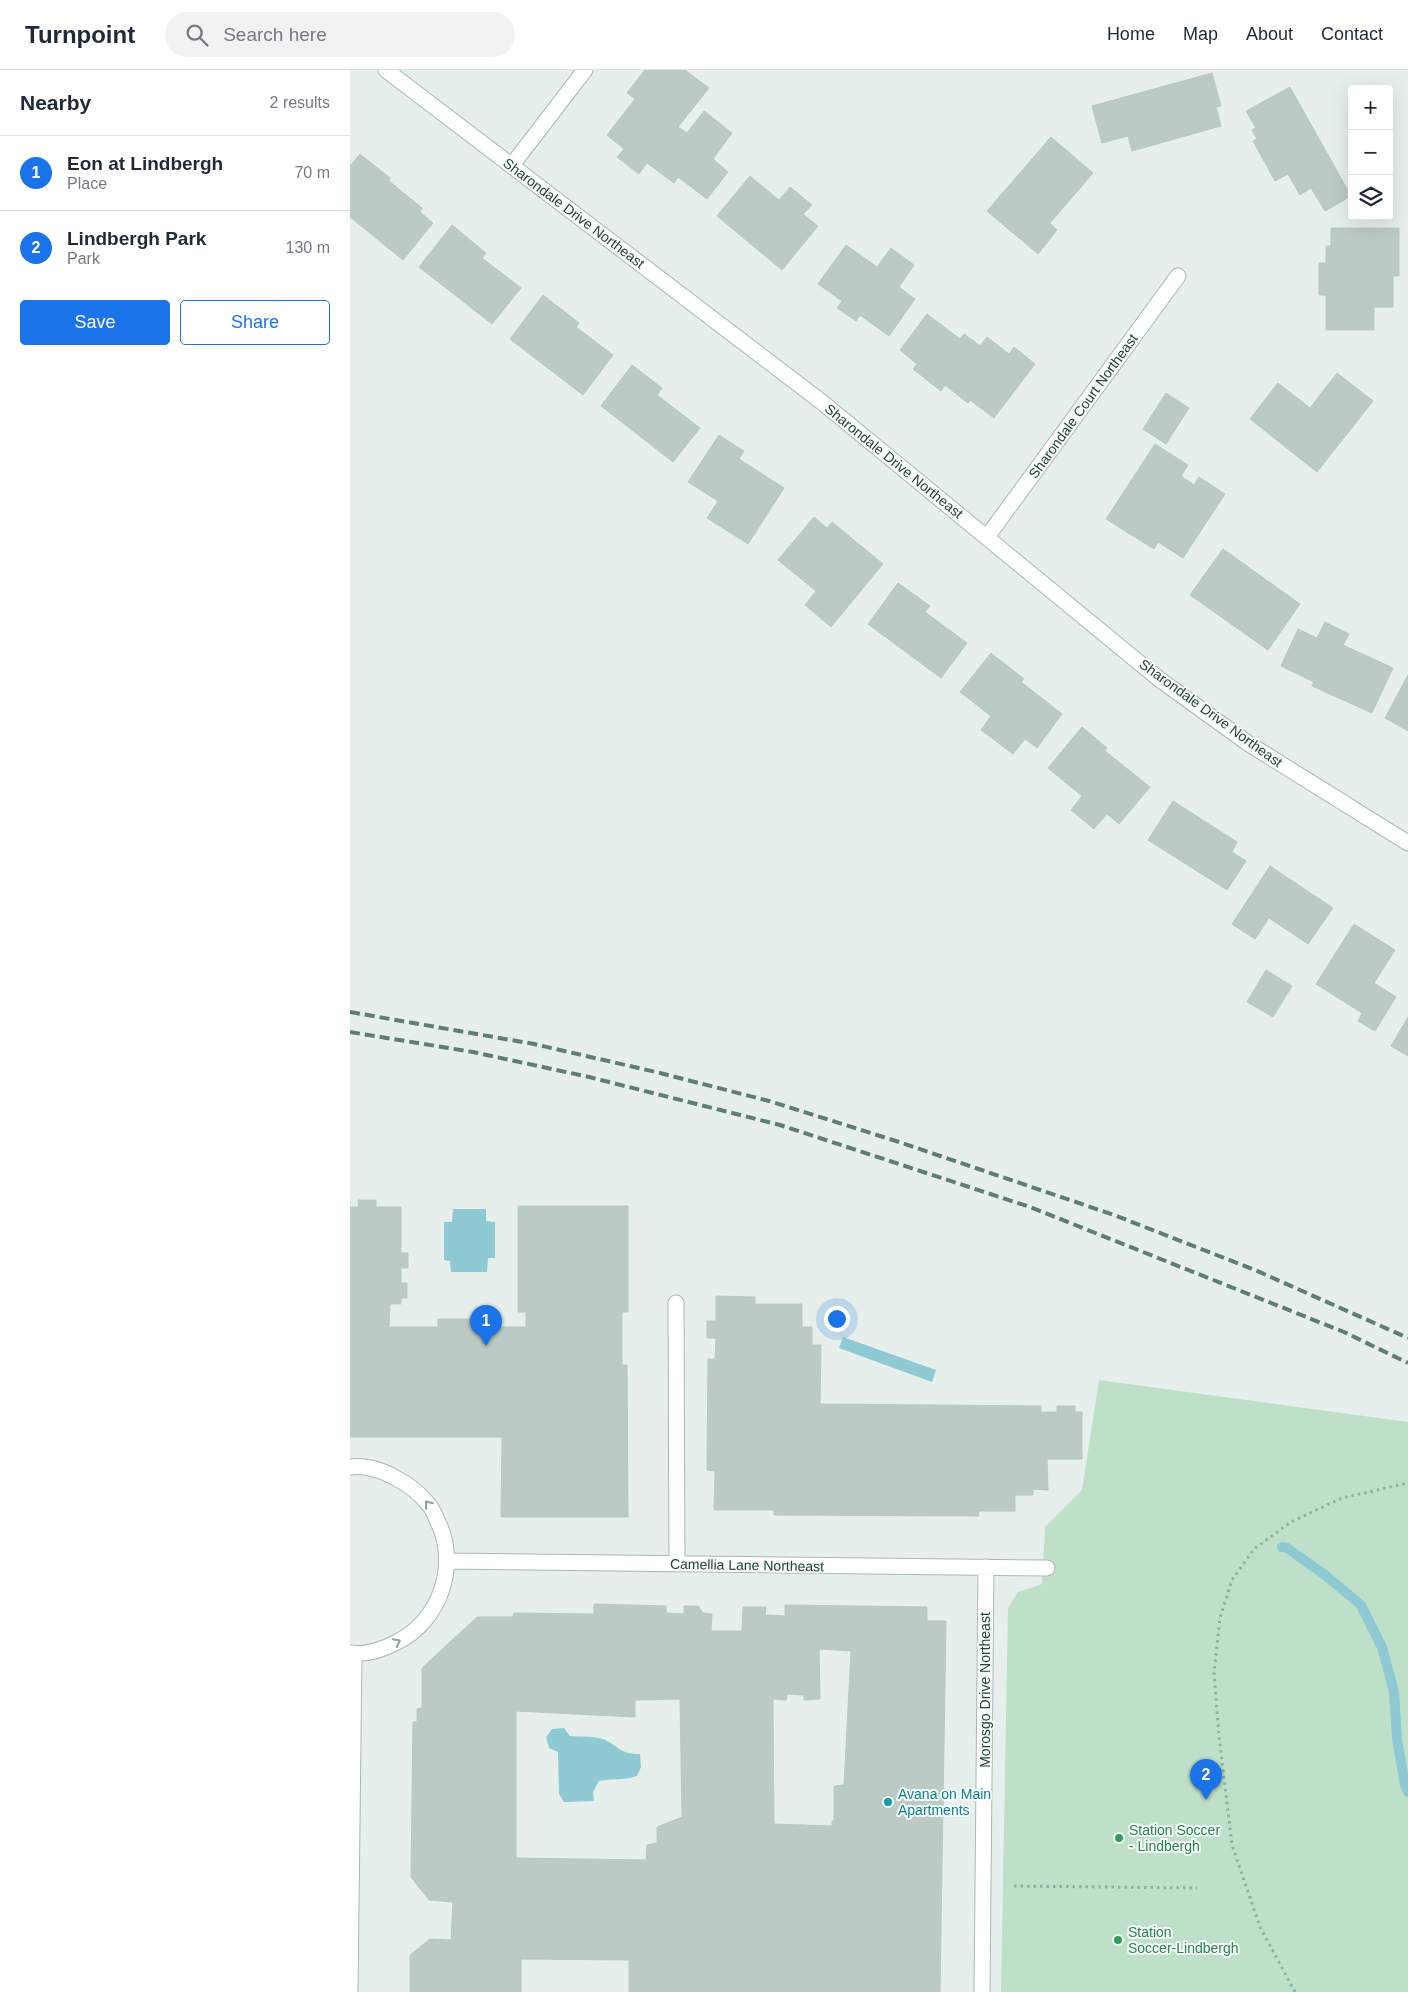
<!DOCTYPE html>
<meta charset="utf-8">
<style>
body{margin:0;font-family:Arial,sans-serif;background:#f2f2f3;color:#1f2937}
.controls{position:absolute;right:15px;top:15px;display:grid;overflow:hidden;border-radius:5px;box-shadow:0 5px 20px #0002}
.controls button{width:45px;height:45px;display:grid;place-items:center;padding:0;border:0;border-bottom:1px solid #e0e1e3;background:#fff;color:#1f2937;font:25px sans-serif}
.you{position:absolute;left:486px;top:1248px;width:18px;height:18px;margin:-12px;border:4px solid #fff;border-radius:50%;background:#1a73e8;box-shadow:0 0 0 8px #1a73e833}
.badge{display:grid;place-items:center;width:32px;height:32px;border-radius:50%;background:#1a73e8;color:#fff;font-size:16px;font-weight:700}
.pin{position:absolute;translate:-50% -41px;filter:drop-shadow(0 1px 2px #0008)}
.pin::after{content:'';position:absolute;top:26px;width:18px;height:15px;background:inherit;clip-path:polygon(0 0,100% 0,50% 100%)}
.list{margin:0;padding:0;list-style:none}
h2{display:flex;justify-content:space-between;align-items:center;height:65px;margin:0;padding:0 20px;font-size:21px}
h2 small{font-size:16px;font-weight:400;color:#747a83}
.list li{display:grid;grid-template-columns:32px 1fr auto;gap:15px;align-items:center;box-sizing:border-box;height:75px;padding:0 20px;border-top:1px solid #e0e1e3}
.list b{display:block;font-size:19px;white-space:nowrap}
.list p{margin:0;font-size:16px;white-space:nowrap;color:#747a83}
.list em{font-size:16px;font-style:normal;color:#747a83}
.actions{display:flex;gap:10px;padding:15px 20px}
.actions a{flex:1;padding:11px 0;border:1px solid #1a73e8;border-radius:5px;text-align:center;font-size:18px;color:#1a73e8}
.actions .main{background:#1a73e8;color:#fff}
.icon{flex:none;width:28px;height:28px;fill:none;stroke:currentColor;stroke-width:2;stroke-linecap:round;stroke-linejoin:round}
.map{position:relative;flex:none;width:1058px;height:1922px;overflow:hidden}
header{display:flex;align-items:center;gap:30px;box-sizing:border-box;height:70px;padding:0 25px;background:#fff;border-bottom:1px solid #e0e1e3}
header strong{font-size:24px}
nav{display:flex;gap:28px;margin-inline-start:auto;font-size:18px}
.search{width:350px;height:45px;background:#f2f2f3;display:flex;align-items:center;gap:12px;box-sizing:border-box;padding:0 18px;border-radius:28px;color:#747a83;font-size:19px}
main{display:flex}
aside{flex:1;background:#fff}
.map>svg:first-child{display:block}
.green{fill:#bfe0c8}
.water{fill:#8ec9d4}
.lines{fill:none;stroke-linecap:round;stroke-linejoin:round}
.stream{stroke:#8ec9d4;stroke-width:10}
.building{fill:#bbcac4;stroke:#b8c9c2;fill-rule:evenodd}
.minor-casing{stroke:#a8b8b2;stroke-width:17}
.path{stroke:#86b3a5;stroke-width:3;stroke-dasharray:2.5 4;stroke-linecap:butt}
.minor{stroke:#fff;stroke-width:15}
.rail{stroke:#5f7d75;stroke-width:4;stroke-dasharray:10 5;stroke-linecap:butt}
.oneway{stroke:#92a09c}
.culture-dot{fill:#0f9aa8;stroke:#f7fbf9;stroke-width:2}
.leisure-dot{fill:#2e9e5b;stroke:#f7fbf9;stroke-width:2}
.labels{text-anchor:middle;stroke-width:4;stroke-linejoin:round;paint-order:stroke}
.street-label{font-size:14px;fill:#24423a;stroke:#f7fbf9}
.culture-label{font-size:14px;fill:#0d838f;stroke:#f7fbf9;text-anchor:start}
.leisure-label{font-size:14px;fill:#27864d;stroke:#f7fbf9;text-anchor:start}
</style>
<header>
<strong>Turnpoint</strong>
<div class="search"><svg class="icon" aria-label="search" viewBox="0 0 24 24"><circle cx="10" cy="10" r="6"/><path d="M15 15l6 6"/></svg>Search here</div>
<nav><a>Home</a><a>Map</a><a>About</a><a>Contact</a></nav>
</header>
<main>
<aside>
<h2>Nearby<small>2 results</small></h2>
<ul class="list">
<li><span class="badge">1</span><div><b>Eon at Lindbergh</b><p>Place</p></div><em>70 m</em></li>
<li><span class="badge">2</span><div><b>Lindbergh Park</b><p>Park</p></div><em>130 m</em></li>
</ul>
<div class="actions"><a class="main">Save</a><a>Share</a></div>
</aside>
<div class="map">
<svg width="1058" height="1922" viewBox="0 0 1058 1922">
<rect width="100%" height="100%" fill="#e6efeb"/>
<path class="green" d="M 749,1310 L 1058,1352 L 1058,1922 L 651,1922 L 658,1538 L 668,1522 L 692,1514 L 695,1457 L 732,1420 Z"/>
<path class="water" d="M 103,1139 L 136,1139 L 136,1151 L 145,1152 L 145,1188 L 138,1188 L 137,1202 L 101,1202 L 100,1191 L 94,1190 L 94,1152 L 102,1152 Z
M 493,1267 L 586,1300 L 582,1312 L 489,1278 Z
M 214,1658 L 220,1666 C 229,1667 240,1666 249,1668 C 268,1673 266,1684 290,1684 L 291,1697 L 287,1706 C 272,1711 263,1708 249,1711 L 243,1722 L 244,1731 L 214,1732 L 209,1724 L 208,1682 L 199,1678 L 196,1667 L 202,1659 Z"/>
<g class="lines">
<path class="stream" d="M 932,1477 L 937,1478 L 975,1505 L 1011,1535 L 1032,1577 L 1044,1622 L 1047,1669 L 1055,1715 L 1058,1722"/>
</g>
<path class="building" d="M 295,0 L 335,0 L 359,18 L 328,57 L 337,63 L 354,41 L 382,63 L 363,89 L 378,102 L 357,129 L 328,107 L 324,113 L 297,93 L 289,104 L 267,87 L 274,79 L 257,65 L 285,29 L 277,23 Z
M 862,3 L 871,36 L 866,37 L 871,56 L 782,81 L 778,66 L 752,73 L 742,36 Z
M 940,17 L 1001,126 L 975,141 L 961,118 L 950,125 L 938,104 L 925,111 L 903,71 L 907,69 L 902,60 L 906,58 L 896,41 Z
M 701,67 L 743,103 L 700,153 L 707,160 L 688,184 L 637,141 Z
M 10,84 L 40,108 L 39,111 L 72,138 L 70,142 L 83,153 L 53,190 L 0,147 L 0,96 Z
M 400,106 L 429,130 L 440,117 L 462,135 L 453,144 L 468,156 L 432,200 L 367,146 Z
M 102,155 L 136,183 L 132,188 L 171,218 L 142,254 L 69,197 Z
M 981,158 L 1049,158 L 1049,206 L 1043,206 L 1043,237 L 1024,237 L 1024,260 L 976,260 L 976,225 L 969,225 L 969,193 L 976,193 L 976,176 L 981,176 Z
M 496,175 L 527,197 L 541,178 L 564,195 L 549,217 L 565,229 L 539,266 L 510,245 L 506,251 L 487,238 L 492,231 L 468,214 Z
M 193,225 L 229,253 L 226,257 L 263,285 L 233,325 L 160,269 Z
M 577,244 L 610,269 L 614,264 L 630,276 L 637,267 L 659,284 L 664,277 L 685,294 L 644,348 L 620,330 L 618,333 L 595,315 L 591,321 L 563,299 L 567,294 L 550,280 Z
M 282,295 L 312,318 L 307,325 L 350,358 L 323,392 L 251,336 Z
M 987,303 L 1023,331 L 967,402 L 900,349 L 928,313 L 960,338 Z
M 816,323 L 839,338 L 816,374 L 793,359 Z
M 369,365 L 394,381 L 389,389 L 434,418 L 398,474 L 357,448 L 368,431 L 338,412 Z
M 805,374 L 838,395 L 831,406 L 844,415 L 849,407 L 875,424 L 833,488 L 808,472 L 804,479 L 756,449 Z
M 464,447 L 477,458 L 482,452 L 533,494 L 481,557 L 455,535 L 466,521 L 428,490 Z
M 873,479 L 950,534 L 918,580 L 840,525 Z
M 548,513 L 580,536 L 575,542 L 617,573 L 591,608 L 518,554 Z
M 975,552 L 999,564 L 993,575 L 1043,598 L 1022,643 L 962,616 L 964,612 L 931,596 L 948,559 L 967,568 Z
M 641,583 L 674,609 L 671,612 L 712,644 L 687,678 L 675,669 L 663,684 L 631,660 L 641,646 L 610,622 Z
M 1058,605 L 1058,661 L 1035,648 Z
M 732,657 L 757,678 L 755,681 L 800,717 L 769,754 L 757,744 L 744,759 L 721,740 L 732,726 L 698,698 Z
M 823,731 L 887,772 L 882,782 L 896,791 L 877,820 L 798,770 Z
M 920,796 L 983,838 L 958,874 L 919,848 L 905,869 L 882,854 Z
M 1004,854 L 1045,880 L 1024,913 L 1046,927 L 1025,961 L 1008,951 L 1012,943 L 966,914 Z
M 916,900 L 942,916 L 923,947 L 897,932 Z
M 1058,947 L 1058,986 L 1041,976 Z
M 8,1130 L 26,1130 L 26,1137 L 51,1137 L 51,1183 L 58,1183 L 58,1198 L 51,1198 L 51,1213 L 57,1213 L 57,1228 L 51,1228 L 51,1234 L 40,1234 L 39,1257 L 88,1257 L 88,1249 L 121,1249 L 121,1257 L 176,1257 L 176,1242 L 168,1242 L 168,1136 L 278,1136 L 278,1242 L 272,1242 L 272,1295 L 277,1295 L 278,1447 L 151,1447 L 152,1367 L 0,1367 L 0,1137 L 9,1137 Z
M 366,1226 L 405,1227 L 405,1234 L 452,1234 L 452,1257 L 462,1257 L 462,1275 L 471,1275 L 470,1334 L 691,1336 L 691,1342 L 707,1342 L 707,1336 L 725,1336 L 725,1342 L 732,1342 L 732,1389 L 697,1389 L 698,1420 L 683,1419 L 683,1425 L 665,1425 L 665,1441 L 628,1441 L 629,1446 L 424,1445 L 424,1440 L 364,1440 L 365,1401 L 357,1400 L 358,1289 L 365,1289 L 366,1268 L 357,1268 L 357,1251 L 366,1251 Z
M 244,1534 L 316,1536 L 316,1543 L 334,1544 L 334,1536 L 348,1536 L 353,1543 L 362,1544 L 361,1561 L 392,1561 L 393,1537 L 416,1537 L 415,1545 L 435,1546 L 435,1535 L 577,1537 L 577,1551 L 596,1551 L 590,1922 L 279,1922 L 279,1890 L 171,1889 L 171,1922 L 60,1922 L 60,1885 L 80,1869 L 101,1870 L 103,1832 L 79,1830 L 61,1807 L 63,1652 L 67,1652 L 67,1639 L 72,1638 L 72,1598 L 127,1547 L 163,1547 L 164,1543 L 244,1544 ZM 469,1579 L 501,1581 L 494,1715 L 484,1716 L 484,1751 L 482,1751 L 482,1756 L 424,1754 L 423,1629 L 436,1630 L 437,1624 L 454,1625 L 454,1630 L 470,1629 ZM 330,1629 L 332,1747 L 307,1757 L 307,1773 L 297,1775 L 296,1790 L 166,1788 L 166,1641 L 285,1647 L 285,1630 Z"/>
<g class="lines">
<defs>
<path id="minor" d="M 36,0 L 473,333 L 809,609 L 899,674 L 1058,773
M 162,95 L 235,0
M 637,467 L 828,206
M 326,1233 L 327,1494
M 0,1397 C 14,1395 32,1400 44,1407 C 58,1414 69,1422 79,1435 C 83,1439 85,1446 88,1452 C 109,1495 90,1551 47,1572 C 34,1579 16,1585 0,1583
M 97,1491 L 697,1498
M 0,1922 L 4,1584
M 632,1922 L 636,1497"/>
</defs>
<use href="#minor" class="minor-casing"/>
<path class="path" d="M 664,1816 L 847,1818
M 945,1922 L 910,1857 L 882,1775 L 869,1666 L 864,1603 L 870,1548 L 882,1510 L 904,1479 L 941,1452 L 992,1428 L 1058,1413"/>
<use href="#minor" class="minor"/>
<path class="rail" d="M 0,942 L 184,974 L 310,1003 L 419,1031 L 546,1071 L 764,1145 L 905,1200 L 1058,1268
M 0,962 L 123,982 L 239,1007 L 430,1055 L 680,1137 L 994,1262 L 1058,1293"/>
</g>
<defs><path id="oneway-chevron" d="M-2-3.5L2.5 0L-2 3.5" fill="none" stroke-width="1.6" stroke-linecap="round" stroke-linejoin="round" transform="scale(1.25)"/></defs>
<g class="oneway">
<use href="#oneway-chevron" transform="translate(78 1434) rotate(-128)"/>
<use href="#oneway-chevron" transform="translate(47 1572) rotate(-27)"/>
</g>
<circle class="culture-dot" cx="538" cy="1732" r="5"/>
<g class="leisure-dot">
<circle cx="769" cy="1768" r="5"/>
<circle cx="768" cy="1870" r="5"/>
</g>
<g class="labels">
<g class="street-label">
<text transform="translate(224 143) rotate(37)" y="5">Sharondale Drive Northeast</text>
<text transform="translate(733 336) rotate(-54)" y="5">Sharondale Court Northeast</text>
<text transform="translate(544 391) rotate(39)" y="5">Sharondale Drive Northeast</text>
<text transform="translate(861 643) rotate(36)" y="5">Sharondale Drive Northeast</text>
<text transform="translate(397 1495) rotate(1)" y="5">Camellia Lane Northeast</text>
<text transform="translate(635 1620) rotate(-90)" y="5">Morosgo Drive Northeast</text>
</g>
<g class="culture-label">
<text x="548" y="1729">Avana on Main<tspan x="548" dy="16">Apartments</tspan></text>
</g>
<g class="leisure-label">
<text x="779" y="1765">Station Soccer<tspan x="779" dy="16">- Lindbergh</tspan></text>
<text x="778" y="1867">Station<tspan x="778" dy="16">Soccer-Lindbergh</tspan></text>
</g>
</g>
</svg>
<div class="controls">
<button>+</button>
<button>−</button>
<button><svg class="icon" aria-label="layers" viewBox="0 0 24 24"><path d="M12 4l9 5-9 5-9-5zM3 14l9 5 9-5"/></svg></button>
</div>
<div class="you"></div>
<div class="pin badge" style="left:136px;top:1276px">1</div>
<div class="pin badge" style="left:856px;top:1730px">2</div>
</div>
</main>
